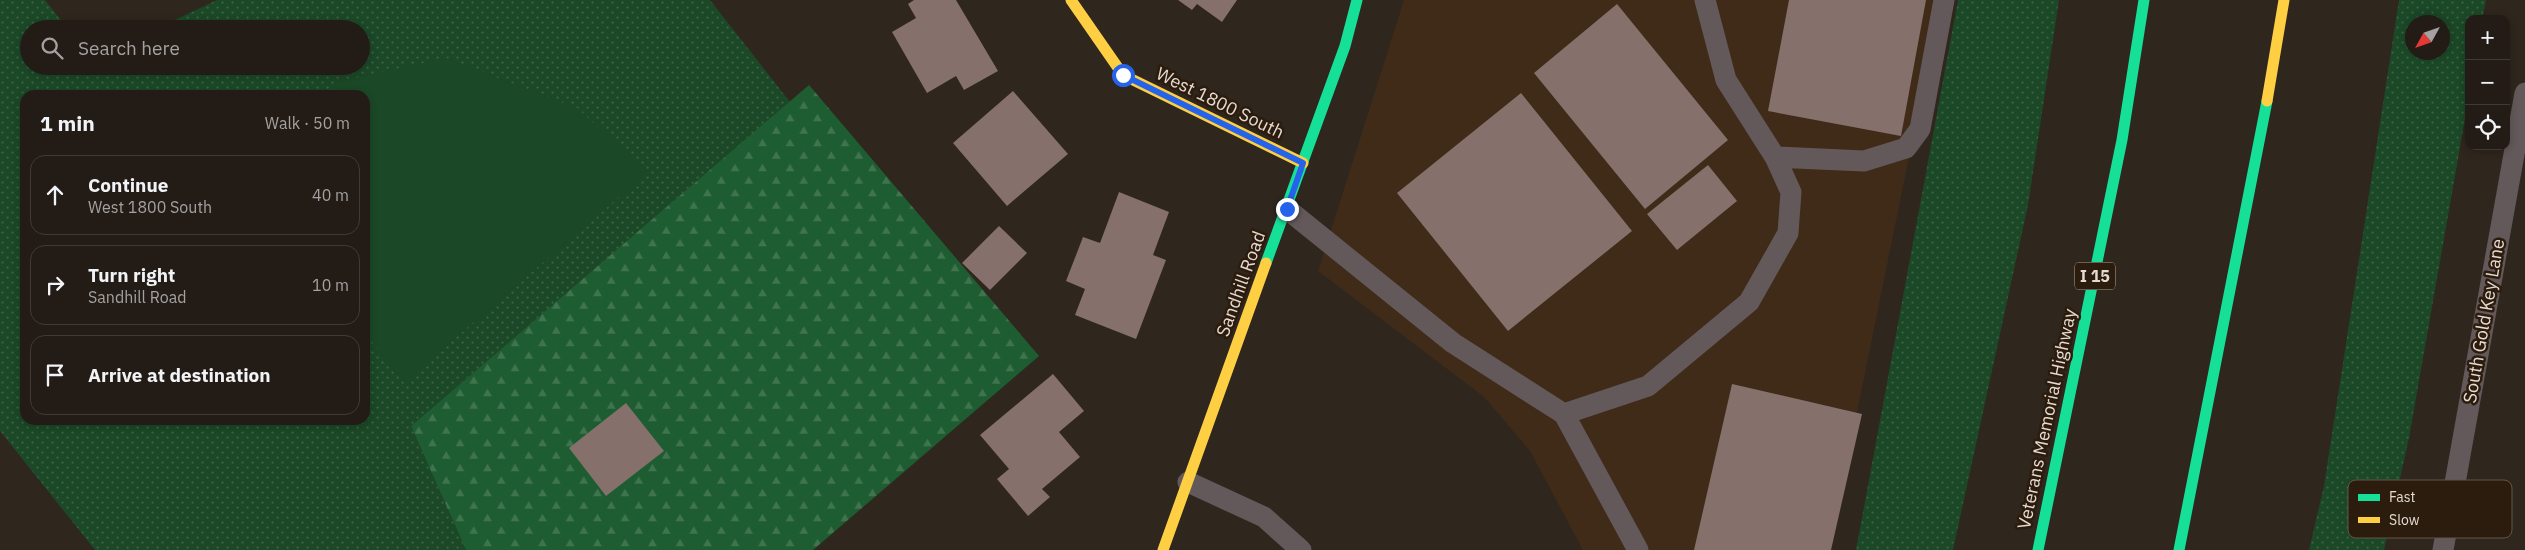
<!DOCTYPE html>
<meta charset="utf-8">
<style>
body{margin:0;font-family:"IBM Plex Sans",sans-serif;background:#2b251f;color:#f1f3f6}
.controls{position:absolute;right:15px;top:15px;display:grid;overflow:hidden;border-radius:10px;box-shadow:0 2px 8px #0003}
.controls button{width:45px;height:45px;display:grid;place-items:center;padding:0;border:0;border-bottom:1px solid #403a35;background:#231c16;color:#f1f3f6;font:25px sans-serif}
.compass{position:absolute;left:2405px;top:15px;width:45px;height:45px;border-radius:50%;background:#231c16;box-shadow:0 2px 8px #0003;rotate:230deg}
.stop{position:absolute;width:15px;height:15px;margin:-11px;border:4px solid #2563eb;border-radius:50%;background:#fff}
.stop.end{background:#2563eb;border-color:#fff;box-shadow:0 1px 5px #0008}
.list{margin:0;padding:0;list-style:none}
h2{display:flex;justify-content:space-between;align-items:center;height:65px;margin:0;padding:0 20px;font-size:21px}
h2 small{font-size:16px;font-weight:400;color:#a3a1a1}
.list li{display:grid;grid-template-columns:32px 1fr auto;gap:15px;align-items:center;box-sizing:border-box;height:80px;margin:0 10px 10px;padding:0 10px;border:1px solid #403a35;border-radius:15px}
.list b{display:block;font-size:19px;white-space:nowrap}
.list p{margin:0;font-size:16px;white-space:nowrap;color:#a3a1a1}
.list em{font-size:16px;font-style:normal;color:#a3a1a1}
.icon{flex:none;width:28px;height:28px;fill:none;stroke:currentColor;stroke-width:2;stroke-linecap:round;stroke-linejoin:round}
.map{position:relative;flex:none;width:2525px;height:550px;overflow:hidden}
.search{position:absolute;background:#231c16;box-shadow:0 2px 8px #0003;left:20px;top:20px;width:350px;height:55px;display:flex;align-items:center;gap:12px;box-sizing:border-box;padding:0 18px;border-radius:28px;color:#a3a1a1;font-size:19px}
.panel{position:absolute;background:#231c16;box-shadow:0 2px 8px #0003;left:20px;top:90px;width:350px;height:335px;border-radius:15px}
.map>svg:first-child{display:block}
.built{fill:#3f2b18}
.grass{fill:url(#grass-dots);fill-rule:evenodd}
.forest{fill:url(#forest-firs)}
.pitch{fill:#1b4827}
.building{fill:#85706b}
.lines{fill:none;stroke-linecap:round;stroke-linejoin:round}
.lane{stroke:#63585a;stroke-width:21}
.fast{stroke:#16e098;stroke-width:11}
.slow{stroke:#ffcf43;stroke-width:11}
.route{stroke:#2563eb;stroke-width:6}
.labels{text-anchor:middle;stroke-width:5;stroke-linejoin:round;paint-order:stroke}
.shield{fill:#2b1c0d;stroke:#aea297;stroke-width:1}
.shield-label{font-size:16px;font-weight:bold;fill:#e6dbd2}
.street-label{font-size:18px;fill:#e6dbd2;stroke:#2b1c0d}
.key{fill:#2b1c0d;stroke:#635548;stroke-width:1}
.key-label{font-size:14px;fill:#e6dbd2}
</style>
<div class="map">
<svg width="2525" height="550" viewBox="0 0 2525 550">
<defs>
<pattern id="grass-dots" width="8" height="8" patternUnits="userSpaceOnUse" patternTransform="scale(1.25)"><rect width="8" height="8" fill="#1b4827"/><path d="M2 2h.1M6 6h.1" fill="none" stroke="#3c6245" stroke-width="1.8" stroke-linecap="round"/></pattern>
<pattern id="forest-firs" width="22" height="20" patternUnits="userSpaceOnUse" patternTransform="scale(1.25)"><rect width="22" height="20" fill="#1e5d31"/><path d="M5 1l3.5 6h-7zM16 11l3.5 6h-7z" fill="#3f744e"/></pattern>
</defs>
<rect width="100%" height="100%" fill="#2f261d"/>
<path class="built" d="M 1404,0 L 1941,0 L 1829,550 L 1583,550 L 1530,451 L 1484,397 L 1318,271 Z"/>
<path class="grass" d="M 0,0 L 45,0 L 68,29 L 29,29 L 29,66 L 361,66 L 361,29 L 156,29 L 217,0 L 710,0 L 790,102 L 411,426 L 466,550 L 95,550 L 0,431 ZM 25,95 L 365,95 L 365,420 L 25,420 Z
M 1958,0 L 2059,0 L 2028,205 L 1953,550 L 1856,550 Z
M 2399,0 L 2486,0 L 2482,19 L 2469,19 L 2469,96 L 2409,438 L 2384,550 L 2309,550 L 2324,486 ZM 2442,22 L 2442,52 L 2412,52 L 2412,22 Z"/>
<path class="forest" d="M 809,85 L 1039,356 L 813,550 L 466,550 L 411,426 Z"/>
<path class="pitch" d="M 446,58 L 577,108 L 648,172 L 404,382 L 365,333 L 365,95 L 320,95 L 341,81 Z"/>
<path class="building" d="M 914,0 L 956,0 L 998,71 L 964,90 L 956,76 L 927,93 L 892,32 L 916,18 L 908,4 Z
M 1178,0 L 1237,0 L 1222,22 L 1197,4 L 1192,10 Z
M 1789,0 L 1926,0 L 1901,136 L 1768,111 Z
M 1617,4 L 1728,140 L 1645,209 L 1534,73 Z
M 1013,91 L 1068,154 L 1007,206 L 953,143 Z
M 1521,93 L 1632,231 L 1508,331 L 1397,193 Z
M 1708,165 L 1737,201 L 1677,250 L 1647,214 Z
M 1119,192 L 1169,212 L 1153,255 L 1166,260 L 1136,339 L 1075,315 L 1085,289 L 1066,281 L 1083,237 L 1100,243 Z
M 999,226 L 1027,253 L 990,290 L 962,263 Z
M 1053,374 L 1084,411 L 1059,432 L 1080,457 L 1042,489 L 1050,497 L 1028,516 L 997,479 L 1009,469 L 980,435 Z
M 1732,384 L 1862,414 L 1831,550 L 1694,550 Z
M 626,403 L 664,451 L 606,496 L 569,448 Z"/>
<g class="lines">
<path class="lane" d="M 1775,157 L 1864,161 L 1906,148 L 1920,129 L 1944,0
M 1287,209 L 1453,343 L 1564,414 L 1648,386 L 1749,302 L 1788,233 L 1791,192 L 1775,157 L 1726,80 L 1705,0
M 1564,414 L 1638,550
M 1188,482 L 1264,517 L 1301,550
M 2443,550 L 2525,93"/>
<path class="fast" d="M 1266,263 L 1345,46 L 1357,0
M 2038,550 L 2122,140 L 2144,0
M 2179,550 L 2267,101"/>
<path class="slow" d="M 1071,0 L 1123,75 L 1303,163
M 2267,101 L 2284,0
M 1163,550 L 1266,263"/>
</g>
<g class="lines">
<path class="route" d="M 1123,75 L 1303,163 L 1287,209"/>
</g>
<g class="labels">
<rect class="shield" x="2075" y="262.5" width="40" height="27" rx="4"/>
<g class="shield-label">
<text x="2095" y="282">I 15</text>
</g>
<g class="street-label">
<text transform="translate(1220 103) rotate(26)" y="6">West 1800 South</text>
<text transform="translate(1241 284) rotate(-70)" y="6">Sandhill Road</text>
<text transform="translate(2484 321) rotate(-80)" y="6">South Gold Key Lane</text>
<text transform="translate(2047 419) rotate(-78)" y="6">Veterans Memorial Highway</text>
</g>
</g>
<rect x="2348" y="480" width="164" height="58" rx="8" class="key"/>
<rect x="2358" y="494" width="22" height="7" fill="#16e098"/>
<rect x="2358" y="517" width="22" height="6" fill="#ffcf43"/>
<g class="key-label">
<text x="2389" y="502">Fast</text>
<text x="2389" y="525">Slow</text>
</g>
</svg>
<div class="controls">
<button>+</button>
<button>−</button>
<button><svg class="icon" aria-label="locate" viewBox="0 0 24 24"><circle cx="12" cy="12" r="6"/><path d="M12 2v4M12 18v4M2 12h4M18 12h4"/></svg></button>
</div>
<svg class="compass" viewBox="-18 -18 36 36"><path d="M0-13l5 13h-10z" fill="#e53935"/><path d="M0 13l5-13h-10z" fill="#a3a1a1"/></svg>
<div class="stop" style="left:1123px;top:75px"></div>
<div class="stop end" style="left:1287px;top:209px"></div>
<div class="search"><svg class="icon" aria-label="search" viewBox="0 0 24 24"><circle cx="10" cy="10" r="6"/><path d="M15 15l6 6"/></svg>Search here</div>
<section class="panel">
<h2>1 min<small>Walk · 50 m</small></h2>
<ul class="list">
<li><svg class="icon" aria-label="ahead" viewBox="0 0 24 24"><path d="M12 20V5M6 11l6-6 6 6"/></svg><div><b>Continue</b><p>West 1800 South</p></div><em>40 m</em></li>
<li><svg class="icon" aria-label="right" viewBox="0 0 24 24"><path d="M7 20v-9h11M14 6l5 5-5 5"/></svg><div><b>Turn right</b><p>Sandhill Road</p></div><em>10 m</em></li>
<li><svg class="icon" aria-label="arrive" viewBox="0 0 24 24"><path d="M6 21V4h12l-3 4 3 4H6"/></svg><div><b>Arrive at destination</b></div></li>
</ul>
</section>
</div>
